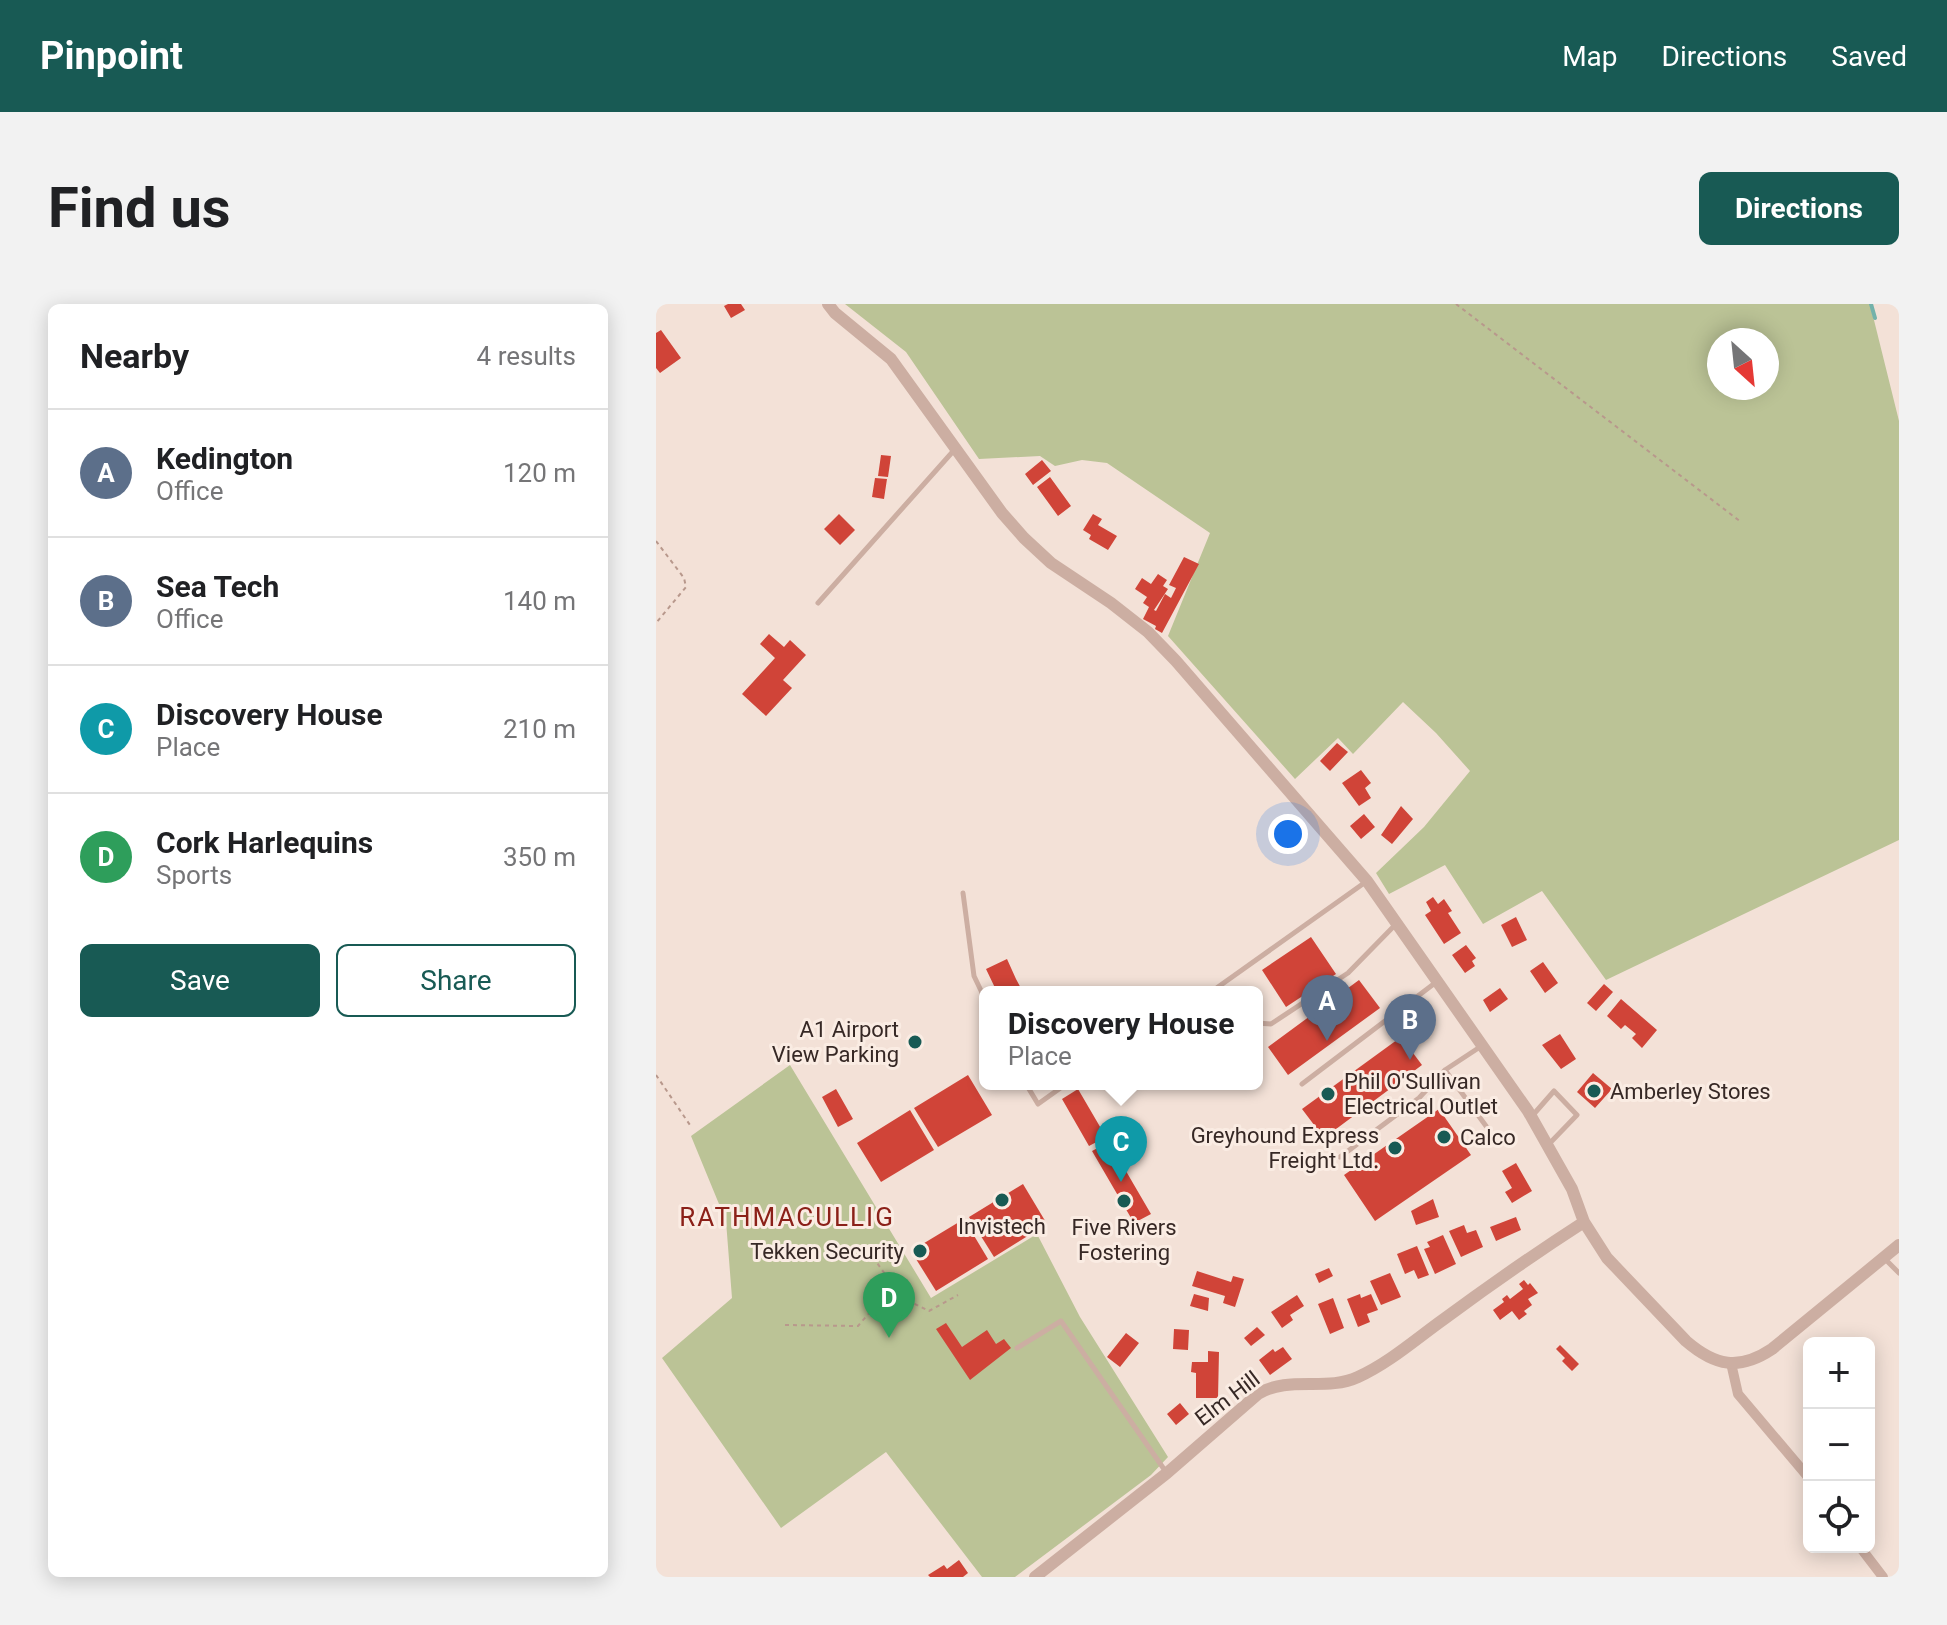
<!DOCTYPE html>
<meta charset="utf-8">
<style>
body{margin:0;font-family:Roboto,sans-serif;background:#f2f2f2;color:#202124}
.controls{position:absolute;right:24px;bottom:24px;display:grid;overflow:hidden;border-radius:12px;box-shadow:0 4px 20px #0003}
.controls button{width:72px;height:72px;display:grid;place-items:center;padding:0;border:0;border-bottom:2px solid #e0e0e0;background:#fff;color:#202124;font:40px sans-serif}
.compass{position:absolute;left:1051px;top:24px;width:72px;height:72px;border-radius:50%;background:#fff;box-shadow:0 4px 20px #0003;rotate:153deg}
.you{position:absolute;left:632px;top:530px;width:28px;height:28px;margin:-20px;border:6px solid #fff;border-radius:50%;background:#1a73e8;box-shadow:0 0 0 12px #1a73e833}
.badge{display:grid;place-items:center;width:52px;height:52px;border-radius:50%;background:#185a54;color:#fff;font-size:26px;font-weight:700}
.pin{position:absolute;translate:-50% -66px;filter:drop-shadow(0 2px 4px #0008)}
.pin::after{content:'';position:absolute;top:42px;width:28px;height:24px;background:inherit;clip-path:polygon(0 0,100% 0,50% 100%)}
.popup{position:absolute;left:323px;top:682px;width:284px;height:104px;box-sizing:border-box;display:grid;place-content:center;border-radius:12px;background:#fff;filter:drop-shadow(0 2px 6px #0005);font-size:26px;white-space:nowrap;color:#757577}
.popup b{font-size:30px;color:#202124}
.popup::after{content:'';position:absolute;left:50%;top:100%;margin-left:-16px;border:16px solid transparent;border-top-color:#fff}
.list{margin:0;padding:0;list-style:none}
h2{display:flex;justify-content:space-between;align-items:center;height:104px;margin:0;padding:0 32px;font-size:34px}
h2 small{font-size:26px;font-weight:400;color:#757577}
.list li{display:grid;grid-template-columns:52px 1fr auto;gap:24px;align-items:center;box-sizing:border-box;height:128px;padding:0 32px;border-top:2px solid #e0e0e0}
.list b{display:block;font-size:30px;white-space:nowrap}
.list p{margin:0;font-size:26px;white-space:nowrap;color:#757577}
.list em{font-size:26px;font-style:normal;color:#757577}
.actions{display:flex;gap:16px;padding:24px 32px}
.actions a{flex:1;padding:18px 0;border:2px solid #185a54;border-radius:12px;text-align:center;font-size:28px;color:#185a54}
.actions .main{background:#185a54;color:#fff}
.icon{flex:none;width:44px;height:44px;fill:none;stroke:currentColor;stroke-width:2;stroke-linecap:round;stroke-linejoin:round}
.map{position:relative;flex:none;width:1243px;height:1273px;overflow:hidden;border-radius:12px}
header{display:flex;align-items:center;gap:48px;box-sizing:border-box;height:112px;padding:0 40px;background:#185a54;color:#fff}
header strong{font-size:38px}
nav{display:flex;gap:44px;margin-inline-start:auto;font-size:28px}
.intro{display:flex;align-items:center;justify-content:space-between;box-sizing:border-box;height:192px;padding:0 48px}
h1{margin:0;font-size:56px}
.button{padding:20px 36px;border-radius:12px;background:#185a54;color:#fff;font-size:28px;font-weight:700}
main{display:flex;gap:48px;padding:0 48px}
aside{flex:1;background:#fff;border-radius:12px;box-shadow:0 4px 20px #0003}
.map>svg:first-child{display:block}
.green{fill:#bbc396;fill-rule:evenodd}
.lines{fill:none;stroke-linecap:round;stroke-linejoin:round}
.stream{stroke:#74b2aa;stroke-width:4}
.building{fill:#d04438}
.path{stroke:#b8988c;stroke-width:2;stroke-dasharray:4 4;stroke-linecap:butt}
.service{stroke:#ccaea2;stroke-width:5}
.minor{stroke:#ccaea2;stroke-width:10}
.tertiary{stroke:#ccaea2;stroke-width:12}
.poi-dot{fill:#185a54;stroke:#faece3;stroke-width:3}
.labels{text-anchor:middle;stroke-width:6;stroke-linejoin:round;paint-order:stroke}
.poi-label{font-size:22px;fill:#362825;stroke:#faece3;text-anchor:end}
.street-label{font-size:22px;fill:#362825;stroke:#faece3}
.quarter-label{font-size:26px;letter-spacing:2px;fill:#8b2018;stroke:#faece3}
</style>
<header>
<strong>Pinpoint</strong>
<nav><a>Map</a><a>Directions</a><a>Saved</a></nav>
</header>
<div class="intro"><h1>Find us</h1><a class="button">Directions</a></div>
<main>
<aside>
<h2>Nearby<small>4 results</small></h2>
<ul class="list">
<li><span class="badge" style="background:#5c6f8a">A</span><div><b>Kedington</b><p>Office</p></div><em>120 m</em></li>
<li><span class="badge" style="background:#5c6f8a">B</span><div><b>Sea Tech</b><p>Office</p></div><em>140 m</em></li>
<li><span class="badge" style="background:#0f9aa8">C</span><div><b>Discovery House</b><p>Place</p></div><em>210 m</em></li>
<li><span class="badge" style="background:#2e9e5b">D</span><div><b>Cork Harlequins</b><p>Sports</p></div><em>350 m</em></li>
</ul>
<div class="actions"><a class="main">Save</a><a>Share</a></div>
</aside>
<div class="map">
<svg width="1243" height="1273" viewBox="0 0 1243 1273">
<rect width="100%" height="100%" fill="#f3e1d7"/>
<path class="green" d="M 189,0 L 1214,0 L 1243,117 L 1243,536 L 950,676 L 886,587 L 827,620 L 789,561 L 733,590 L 720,569 L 768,523 L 814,467 L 780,429 L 747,398 L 697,450 L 682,434 L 639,475 L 512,332 L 554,229 L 451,159 L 426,156 L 399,162 L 384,152 L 323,155 L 250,48 ZM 1063,36 L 1111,36 L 1111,84 L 1063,84 Z
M 134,761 L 275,994 L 381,930 L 424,1013 L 512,1153 L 495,1171 L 359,1273 L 326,1273 L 230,1148 L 125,1224 L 6,1054 L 76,994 L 70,917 L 35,832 Z"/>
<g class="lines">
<path class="stream" d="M 1215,0 L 1219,14"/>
</g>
<path class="building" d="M 72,0 L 85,0 L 89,6 L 75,14 L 68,2 Z
M 5,26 L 25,54 L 4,69 L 0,64 L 0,29 Z
M 225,151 L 235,152 L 232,173 L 222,172 Z
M 386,156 L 395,167 L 377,181 L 369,170 Z
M 394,173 L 415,202 L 402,212 L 381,183 Z
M 219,174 L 231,175 L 228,195 L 216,193 Z
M 183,210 L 199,226 L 184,241 L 168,225 Z
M 437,210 L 446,215 L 442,221 L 461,232 L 452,246 L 433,235 L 435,231 L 427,226 Z
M 528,253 L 543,260 L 506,329 L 499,325 L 500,322 L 487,315 L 493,303 L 487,299 L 491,293 L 479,285 L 486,274 L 495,280 L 502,270 L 511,276 L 507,282 L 512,285 L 498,306 L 500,307 L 509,290 L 515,294 L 520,284 L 513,281 Z
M 113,330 L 128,343 L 134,336 L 150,351 L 127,376 L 136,384 L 110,412 L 86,390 L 119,354 L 104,340 Z
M 681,439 L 692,448 L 674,467 L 664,457 Z
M 705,466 L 715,479 L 709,484 L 715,494 L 703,502 L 686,479 Z
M 745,502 L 757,515 L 736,540 L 725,531 Z
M 708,510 L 719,523 L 705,535 L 694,522 Z
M 777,593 L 782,600 L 788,595 L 796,607 L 792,609 L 805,629 L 788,640 L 769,611 L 775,607 L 770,598 Z
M 860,613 L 871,636 L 856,643 L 845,621 Z
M 655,633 L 680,670 L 630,703 L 606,666 Z
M 810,641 L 820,654 L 816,657 L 819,662 L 809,669 L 796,651 Z
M 351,655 L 360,675 L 367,688 L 341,688 L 330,665 Z
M 887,658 L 902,679 L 889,689 L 874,667 Z
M 703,676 L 724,704 L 632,771 L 612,743 Z
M 948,680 L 957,688 L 940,707 L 931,699 Z
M 844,684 L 852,695 L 834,708 L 827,696 Z
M 965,695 L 1001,726 L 986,744 L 976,734 L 980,730 L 969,721 L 965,725 L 951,712 Z
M 904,730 L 920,755 L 905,765 L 886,741 Z
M 745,733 L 766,761 L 668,834 L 646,805 Z
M 937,769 L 956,785 L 939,804 L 921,788 Z
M 312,771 L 336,811 L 282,843 L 258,804 Z
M 180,785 L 197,815 L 182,823 L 166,793 Z
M 422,785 L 450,833 L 433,842 L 406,795 Z
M 783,805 L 815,851 L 719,917 L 688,871 Z
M 254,806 L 278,846 L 225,878 L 201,839 Z
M 453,838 L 495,910 L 478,919 L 436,847 Z
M 860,859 L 876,887 L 856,899 L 849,888 L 856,884 L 846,867 Z
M 367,880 L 391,920 L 338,953 L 313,913 Z
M 777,895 L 783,913 L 760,921 L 755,907 Z
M 860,913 L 865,926 L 840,937 L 834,923 Z
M 308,915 L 332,955 L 280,987 L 255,947 Z
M 808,921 L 811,929 L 820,926 L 827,943 L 805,953 L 793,927 Z
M 787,931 L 800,960 L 779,970 L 768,945 L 774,943 L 771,938 Z
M 761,942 L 773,971 L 762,975 L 758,966 L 749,970 L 741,950 Z
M 673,964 L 677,972 L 663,979 L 659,970 Z
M 541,967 L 575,978 L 577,972 L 588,975 L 579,1003 L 567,999 L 569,992 L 536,982 Z
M 734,969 L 745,993 L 725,1001 L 714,977 Z
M 868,976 L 872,981 L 874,979 L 882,989 L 872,995 L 876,1001 L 868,1007 L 871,1010 L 863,1016 L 856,1007 L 844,1016 L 837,1006 L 848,998 L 846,995 L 851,991 L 854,995 L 867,985 L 863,980 Z
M 538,990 L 553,994 L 552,1007 L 534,1002 Z
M 704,990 L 705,994 L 715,990 L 722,1006 L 711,1010 L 714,1018 L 702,1023 L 691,995 Z
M 641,991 L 648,1002 L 634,1011 L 637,1016 L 626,1024 L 615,1008 Z
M 677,994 L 688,1024 L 674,1030 L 662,1000 Z
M 290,1019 L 306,1043 L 331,1026 L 340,1040 L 348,1035 L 355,1044 L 314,1076 L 280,1025 Z
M 601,1023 L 609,1031 L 595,1042 L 588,1034 Z
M 518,1025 L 533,1026 L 532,1046 L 517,1045 Z
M 470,1029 L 483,1039 L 464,1063 L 451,1053 Z
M 904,1041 L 923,1060 L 916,1067 L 906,1057 L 909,1054 L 900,1045 Z
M 627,1043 L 636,1055 L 614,1071 L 603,1056 L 617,1045 L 619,1048 Z
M 552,1047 L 563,1048 L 562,1094 L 540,1094 L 540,1069 L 535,1068 L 536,1058 L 552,1058 Z
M 524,1099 L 533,1110 L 520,1121 L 511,1110 Z
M 303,1256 L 312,1269 L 307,1273 L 274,1273 L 272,1271 L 288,1261 L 291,1265 Z"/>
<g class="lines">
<path class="path" d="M 800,0 L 1085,218
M 0,237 L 28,274 L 30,283 L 0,319
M 0,771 L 36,824
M 217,953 L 245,993 L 273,1007 L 302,991
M 129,1021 L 202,1022 L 215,1007 L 245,993"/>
<path class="service" d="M 162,299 L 300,144
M 307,589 L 318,672 L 329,695
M 555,688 L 711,577
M 601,719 L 615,720 L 692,669 L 740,620
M 827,741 L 789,766 L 830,822
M 370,780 L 382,800 L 410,780
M 646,780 L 779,679
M 877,811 L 898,787 L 921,811 L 893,840
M 684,853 L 763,794 L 789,766
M 1229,955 L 1243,969
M 361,1044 L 405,1017 L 510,1168"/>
<path class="minor" d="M 1075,1059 L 1082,1090 L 1153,1174
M 1204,1243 L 1227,1273"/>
<path class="tertiary" d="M 172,0 L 179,9 L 235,55 L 346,209 L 368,234 L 395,259 L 455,299 L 492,328 L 520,357 L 711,577 L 872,807 L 916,885 L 928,918 L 951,954 L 1030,1037 C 1059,1062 1083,1067 1116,1045 L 1243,941
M 379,1273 L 511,1169 L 602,1090 C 633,1071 670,1088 702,1073 C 733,1059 760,1035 788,1015 C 834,981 880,949 928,918"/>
</g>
<g class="poi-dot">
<circle cx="259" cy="738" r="8"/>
<circle cx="938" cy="787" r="8"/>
<circle cx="672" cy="790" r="8"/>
<circle cx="788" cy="833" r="8"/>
<circle cx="739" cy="844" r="8"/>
<circle cx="346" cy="896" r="8"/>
<circle cx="468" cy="897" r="8"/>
<circle cx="264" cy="947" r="8"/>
</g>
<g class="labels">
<g class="poi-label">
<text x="243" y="733">A1 Airport<tspan x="243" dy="25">View Parking</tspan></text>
<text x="688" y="785" text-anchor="start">Phil O'Sullivan<tspan x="688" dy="25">Electrical Outlet</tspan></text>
<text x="954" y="795" text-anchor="start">Amberley Stores</text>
<text x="723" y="839">Greyhound Express<tspan x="723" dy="25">Freight Ltd.</tspan></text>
<text x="804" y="841" text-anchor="start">Calco</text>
<text x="346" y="930" text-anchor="middle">Invistech</text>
<text x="468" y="931" text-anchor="middle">Five Rivers<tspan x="468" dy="25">Fostering</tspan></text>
<text x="248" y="955">Tekken Security</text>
</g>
<g class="street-label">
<text transform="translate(571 1094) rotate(-37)" y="8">Elm Hill</text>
</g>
<g class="quarter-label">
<text x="131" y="922">RATHMACULLIG</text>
</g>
</g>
</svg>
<div class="controls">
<button>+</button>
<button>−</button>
<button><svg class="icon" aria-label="locate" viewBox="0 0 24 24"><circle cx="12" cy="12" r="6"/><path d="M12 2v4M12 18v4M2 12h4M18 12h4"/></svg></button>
</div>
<svg class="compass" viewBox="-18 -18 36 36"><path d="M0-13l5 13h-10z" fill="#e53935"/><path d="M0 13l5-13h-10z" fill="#757577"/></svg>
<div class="you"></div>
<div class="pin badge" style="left:671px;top:737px;background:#5c6f8a">A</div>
<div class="pin badge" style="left:754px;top:756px;background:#5c6f8a">B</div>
<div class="pin badge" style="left:465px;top:878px;background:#0f9aa8">C</div>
<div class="popup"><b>Discovery House</b>Place</div>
<div class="pin badge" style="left:233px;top:1034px;background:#2e9e5b">D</div>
</div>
</main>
